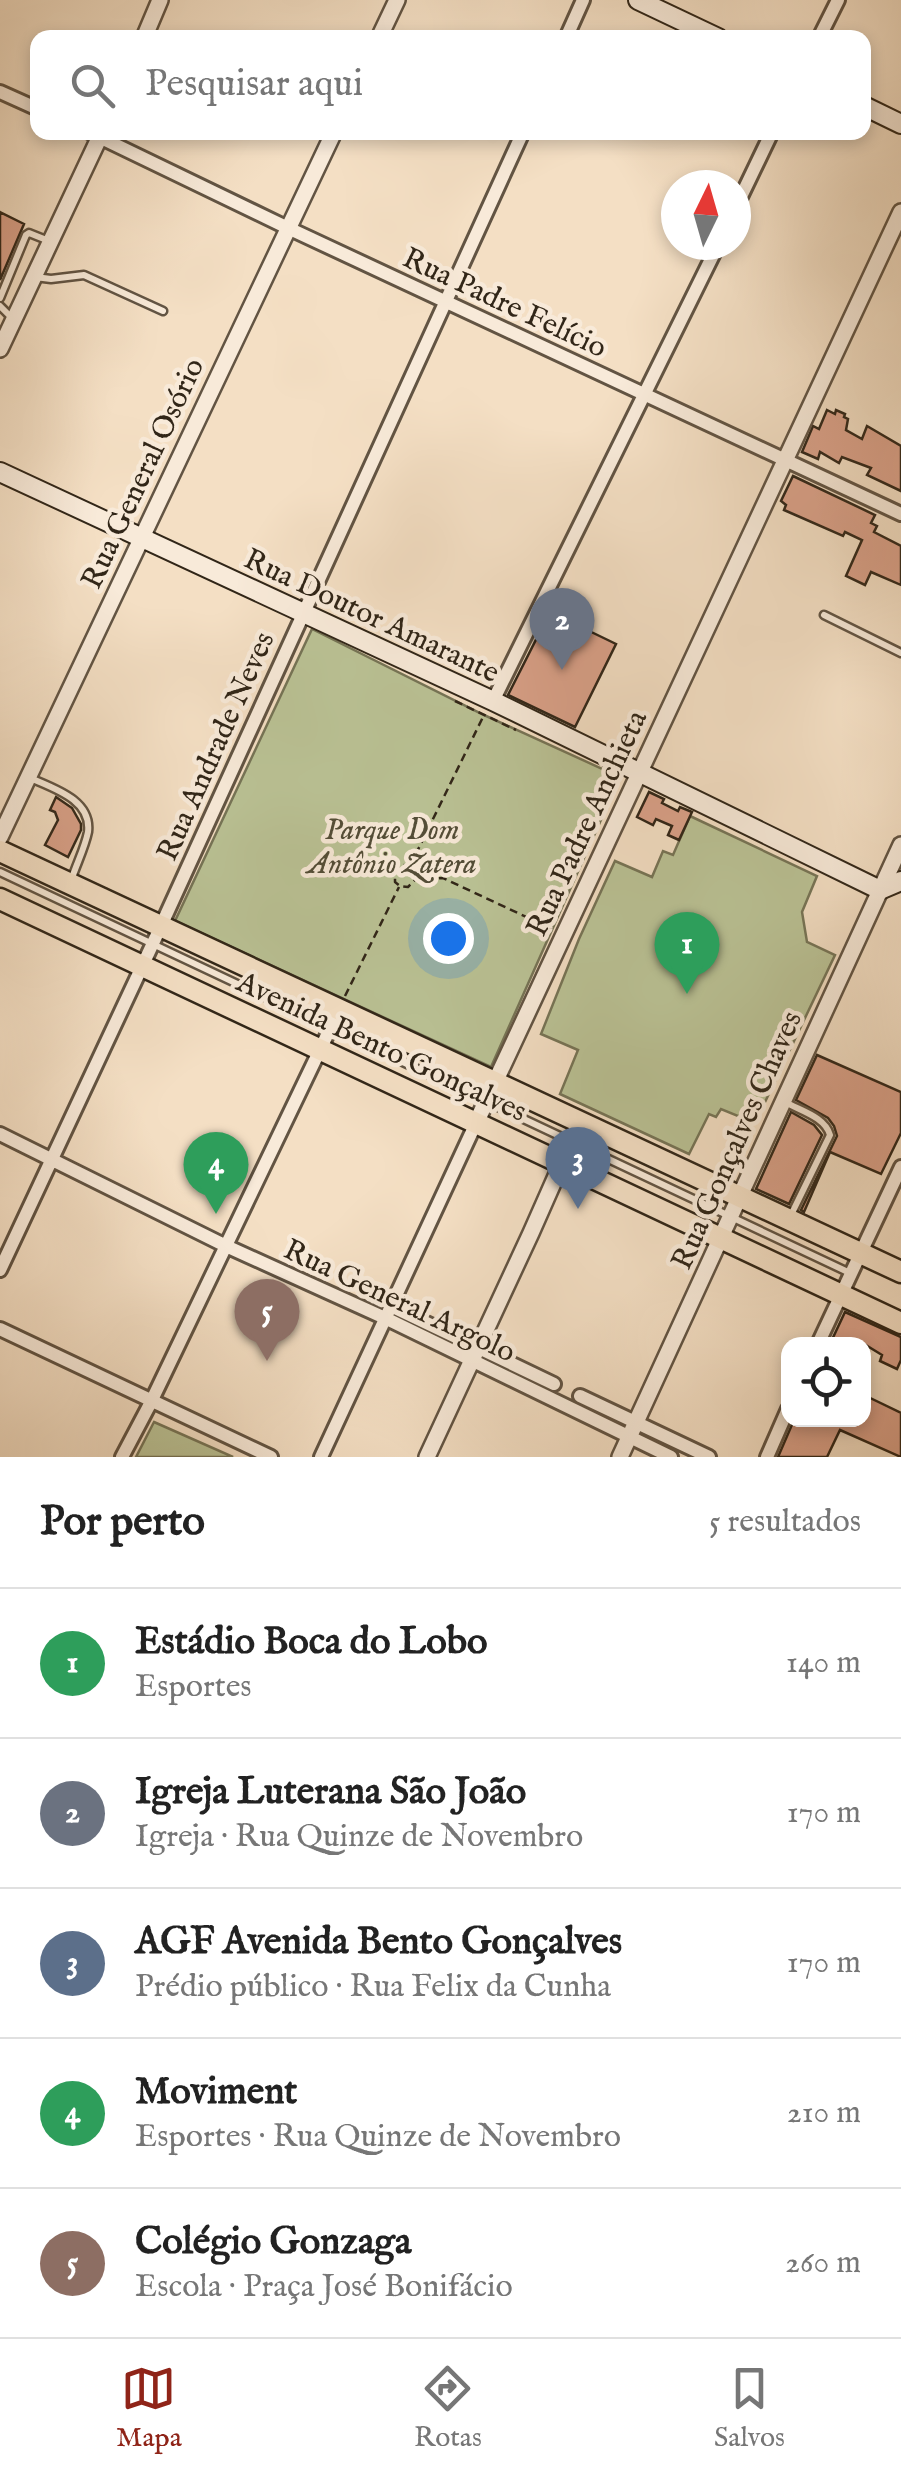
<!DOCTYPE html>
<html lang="pt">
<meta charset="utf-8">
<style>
body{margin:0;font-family:"IM FELL English",serif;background:#f6f6f6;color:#222}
.controls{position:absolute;right:30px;bottom:30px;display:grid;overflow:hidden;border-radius:20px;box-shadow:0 5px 15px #0003}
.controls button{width:90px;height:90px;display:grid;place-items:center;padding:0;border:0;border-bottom:2px solid #e0e0e0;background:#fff;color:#222;font:50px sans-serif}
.compass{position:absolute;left:661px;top:170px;width:90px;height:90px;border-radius:50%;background:#fff;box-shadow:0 5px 15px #0003;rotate:5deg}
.you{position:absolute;left:448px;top:938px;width:35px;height:35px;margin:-25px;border:8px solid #fff;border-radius:50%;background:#1a73e8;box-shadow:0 0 0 15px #1a73e833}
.badge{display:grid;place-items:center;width:65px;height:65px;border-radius:50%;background:#8f2418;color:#fff;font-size:32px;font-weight:700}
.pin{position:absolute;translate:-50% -82px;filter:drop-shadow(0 2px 5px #0008)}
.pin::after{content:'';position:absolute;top:52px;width:35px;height:30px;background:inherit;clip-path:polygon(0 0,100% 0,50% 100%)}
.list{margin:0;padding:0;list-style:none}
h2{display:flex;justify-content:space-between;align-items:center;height:130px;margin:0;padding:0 40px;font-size:42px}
h2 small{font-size:32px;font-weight:400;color:#767676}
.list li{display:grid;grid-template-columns:65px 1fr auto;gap:30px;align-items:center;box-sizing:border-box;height:150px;padding:0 40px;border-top:2px solid #e0e0e0}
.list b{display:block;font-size:38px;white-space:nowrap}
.list p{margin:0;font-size:32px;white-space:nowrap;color:#767676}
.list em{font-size:32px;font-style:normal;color:#767676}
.icon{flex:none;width:55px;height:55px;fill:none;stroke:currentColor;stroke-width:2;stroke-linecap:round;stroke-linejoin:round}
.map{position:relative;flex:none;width:901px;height:1457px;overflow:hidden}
.search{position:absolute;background:#fff;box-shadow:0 5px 15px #0003;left:30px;right:30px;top:30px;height:110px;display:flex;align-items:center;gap:25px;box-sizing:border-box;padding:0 35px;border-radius:20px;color:#767676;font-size:38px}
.sheet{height:880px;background:#fff}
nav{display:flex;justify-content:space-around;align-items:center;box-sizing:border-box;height:140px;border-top:2px solid #e0e0e0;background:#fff;font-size:28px;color:#767676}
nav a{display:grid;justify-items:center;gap:5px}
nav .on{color:#8f2418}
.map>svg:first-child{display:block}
.green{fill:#bac295;stroke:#767456;stroke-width:2.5}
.building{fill:#daa189;stroke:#312618;stroke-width:2.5}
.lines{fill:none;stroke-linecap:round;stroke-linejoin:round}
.service-casing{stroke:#625443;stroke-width:11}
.minor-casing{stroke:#625443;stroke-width:18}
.tertiary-casing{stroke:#625443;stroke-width:20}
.secondary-casing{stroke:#312618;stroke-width:22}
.primary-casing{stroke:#312618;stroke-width:25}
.path{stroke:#312618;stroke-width:2.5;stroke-dasharray:8 5;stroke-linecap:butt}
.service{stroke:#f8ead9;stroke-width:6}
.minor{stroke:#f8ead9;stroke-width:12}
.tertiary{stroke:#f8ead9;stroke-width:15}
.secondary{stroke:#f8ead9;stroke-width:18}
.primary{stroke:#f4dfc4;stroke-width:20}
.labels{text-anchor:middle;stroke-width:9;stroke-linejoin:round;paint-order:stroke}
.street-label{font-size:30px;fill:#312618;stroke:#f8ead9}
.park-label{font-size:30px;font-style:italic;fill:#534d37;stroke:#f8ead9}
</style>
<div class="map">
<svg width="901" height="1457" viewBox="0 0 901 1457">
<rect width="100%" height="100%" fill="#f4dfc4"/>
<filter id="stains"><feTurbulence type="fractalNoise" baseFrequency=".002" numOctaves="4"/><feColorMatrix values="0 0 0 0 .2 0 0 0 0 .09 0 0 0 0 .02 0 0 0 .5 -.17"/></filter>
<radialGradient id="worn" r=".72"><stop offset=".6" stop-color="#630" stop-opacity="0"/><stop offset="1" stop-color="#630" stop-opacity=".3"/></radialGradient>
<path class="green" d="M 312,629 L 484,715 L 620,777 L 491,1067 L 175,921 Z
M 690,816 L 817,876 L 802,912 L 807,942 L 835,955 L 755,1123 L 721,1109 L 716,1117 L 709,1114 L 689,1154 L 560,1094 L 578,1050 L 541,1034 L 579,939 L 615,861 L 652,877 L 663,851 L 673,855 Z
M 154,1422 L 233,1457 L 136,1457 Z"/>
<path class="building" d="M 0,212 L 24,224 L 0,280 Z
M 827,410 L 835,414 L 836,410 L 845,414 L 844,417 L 848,419 L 846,430 L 862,439 L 867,426 L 901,446 L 901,491 L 867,475 L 871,468 L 842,457 L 839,463 L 820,452 L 818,459 L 802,452 L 813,426 L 819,429 Z
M 793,476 L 875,515 L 871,523 L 877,526 L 874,532 L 901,546 L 901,585 L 871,572 L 865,585 L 846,576 L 862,540 L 845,532 L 843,536 L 784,510 L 786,505 L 781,501 Z
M 550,612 L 616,644 L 575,727 L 508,695 Z
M 649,792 L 664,799 L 662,803 L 678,811 L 680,807 L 692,812 L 679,840 L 668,835 L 672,826 L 656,819 L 653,825 L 637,817 Z
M 56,797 L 72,808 L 81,824 L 81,830 L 68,857 L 45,845 L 58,820 L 55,812 L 50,810 Z
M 817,1055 L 901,1092 L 901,1133 L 881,1174 L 830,1152 L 804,1212 L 801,1210 L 837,1136 L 834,1126 L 828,1118 L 796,1100 Z
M 791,1112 L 814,1125 L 822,1135 L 789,1204 L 756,1189 Z
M 845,1312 L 901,1337 L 901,1360 L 897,1369 L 880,1361 L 882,1355 L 864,1344 L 830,1344 Z
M 864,1395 L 901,1413 L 901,1457 L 840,1430 L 827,1457 L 778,1457 L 794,1420 L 864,1420 Z"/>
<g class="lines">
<defs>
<path id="service" d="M 35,277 L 51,279 L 84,275 L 163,311
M 0,298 L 26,235 L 29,233 L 49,241
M 0,306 L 13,319
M 824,615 L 901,653
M 28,777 C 52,788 92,799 88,832 C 85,847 77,863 72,878
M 0,872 L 850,1273
M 785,1102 C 801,1111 825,1117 830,1135 L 791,1215"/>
<path id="minor" d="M 566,38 L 583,0
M 819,38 L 838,0
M 0,92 L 38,109
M 89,132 L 288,228 L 901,514
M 736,207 L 772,132
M 493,701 L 718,245
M 0,1134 L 226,1246 L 385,1318 L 671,1457
M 0,1270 L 161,926 L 523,132
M 391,1306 L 554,1384
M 0,1329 L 271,1457
M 818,1344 L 901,1167
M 580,1396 L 709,1457
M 122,1457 L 151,1402 L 340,1008
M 321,1457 L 476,1123
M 767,1457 L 788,1409"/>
<path id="tertiary" d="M 144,38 L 160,0
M 379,38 L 397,0
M 0,349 L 102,132
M 0,837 L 334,132
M 476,1123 L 901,212
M 427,1457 L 531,1233 L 580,1122
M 620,1457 L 901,845"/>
<path id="secondary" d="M 638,0 L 718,38
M 864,106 L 901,124
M 0,472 L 493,701 L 880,890 L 901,881"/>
<path id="primary" d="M 0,851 L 901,1272
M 0,899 L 901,1323"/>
</defs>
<use href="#service" class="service-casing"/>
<use href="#minor" class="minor-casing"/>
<use href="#tertiary" class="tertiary-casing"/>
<use href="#secondary" class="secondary-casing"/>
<use href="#primary" class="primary-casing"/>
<path class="path" d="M 455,701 L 516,730
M 410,866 L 483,717
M 416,879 C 416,870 411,865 402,865 L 395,872 L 395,882 L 400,886 L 408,887 L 416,879 L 443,878 L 552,929
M 345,996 L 399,887"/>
<use href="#service" class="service"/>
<use href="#minor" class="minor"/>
<use href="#tertiary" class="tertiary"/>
<use href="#secondary" class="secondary"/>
<use href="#primary" class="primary"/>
</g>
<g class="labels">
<g class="street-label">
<text transform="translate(505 302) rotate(25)" y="10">Rua Padre Felício</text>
<text transform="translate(142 473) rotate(-65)" y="10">Rua General Osório</text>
<text transform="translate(372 615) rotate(25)" y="10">Rua Doutor Amarante</text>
<text transform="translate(215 746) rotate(-66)" y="10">Rua Andrade Neves</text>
<text transform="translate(586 823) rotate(-65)" y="10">Rua Padre Anchieta</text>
<text transform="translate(382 1046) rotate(25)" y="10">Avenida Bento Gonçalves</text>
<text transform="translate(736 1140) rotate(-66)" y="10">Rua Gonçalves Chaves</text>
<text transform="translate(400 1300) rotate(25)" y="10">Rua General Argolo</text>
</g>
<g class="park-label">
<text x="392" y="839">Parque Dom<tspan x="392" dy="34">Antônio Zatera</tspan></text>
</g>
</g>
<rect width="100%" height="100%" filter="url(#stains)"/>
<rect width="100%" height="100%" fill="url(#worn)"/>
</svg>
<div class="controls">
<button><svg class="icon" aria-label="locate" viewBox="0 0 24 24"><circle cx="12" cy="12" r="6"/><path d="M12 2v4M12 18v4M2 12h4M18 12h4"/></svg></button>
</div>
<svg class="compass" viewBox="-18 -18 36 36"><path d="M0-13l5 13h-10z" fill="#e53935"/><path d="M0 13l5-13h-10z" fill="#767676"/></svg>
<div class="you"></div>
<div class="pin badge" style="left:687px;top:994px;background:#2e9e5b">1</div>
<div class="pin badge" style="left:562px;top:670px;background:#6b7280">2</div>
<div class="pin badge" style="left:578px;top:1209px;background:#5c6f8a">3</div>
<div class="pin badge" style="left:216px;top:1214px;background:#2e9e5b">4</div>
<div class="pin badge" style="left:267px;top:1361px;background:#8d6e63">5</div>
<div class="search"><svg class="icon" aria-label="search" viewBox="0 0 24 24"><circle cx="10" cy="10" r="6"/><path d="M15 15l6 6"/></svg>Pesquisar aqui</div>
</div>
<section class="sheet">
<h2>Por perto<small>5 resultados</small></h2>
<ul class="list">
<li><span class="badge" style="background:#2e9e5b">1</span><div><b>Estádio Boca do Lobo</b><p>Esportes</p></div><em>140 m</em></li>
<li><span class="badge" style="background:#6b7280">2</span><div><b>Igreja Luterana São João</b><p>Igreja · Rua Quinze de Novembro</p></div><em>170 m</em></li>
<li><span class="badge" style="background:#5c6f8a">3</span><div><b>AGF Avenida Bento Gonçalves</b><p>Prédio público · Rua Felix da Cunha</p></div><em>170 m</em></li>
<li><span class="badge" style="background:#2e9e5b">4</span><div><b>Moviment</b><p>Esportes · Rua Quinze de Novembro</p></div><em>210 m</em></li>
<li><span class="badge" style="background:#8d6e63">5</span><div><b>Colégio Gonzaga</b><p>Escola · Praça José Bonifácio</p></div><em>260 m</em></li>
</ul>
</section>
<nav>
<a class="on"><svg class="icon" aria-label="map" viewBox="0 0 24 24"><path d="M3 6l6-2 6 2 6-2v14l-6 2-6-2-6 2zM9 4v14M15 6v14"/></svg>Mapa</a>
<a><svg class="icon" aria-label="directions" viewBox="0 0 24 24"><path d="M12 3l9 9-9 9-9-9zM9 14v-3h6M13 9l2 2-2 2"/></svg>Rotas</a>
<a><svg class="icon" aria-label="saved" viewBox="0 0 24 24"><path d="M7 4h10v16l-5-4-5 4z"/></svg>Salvos</a>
</nav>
